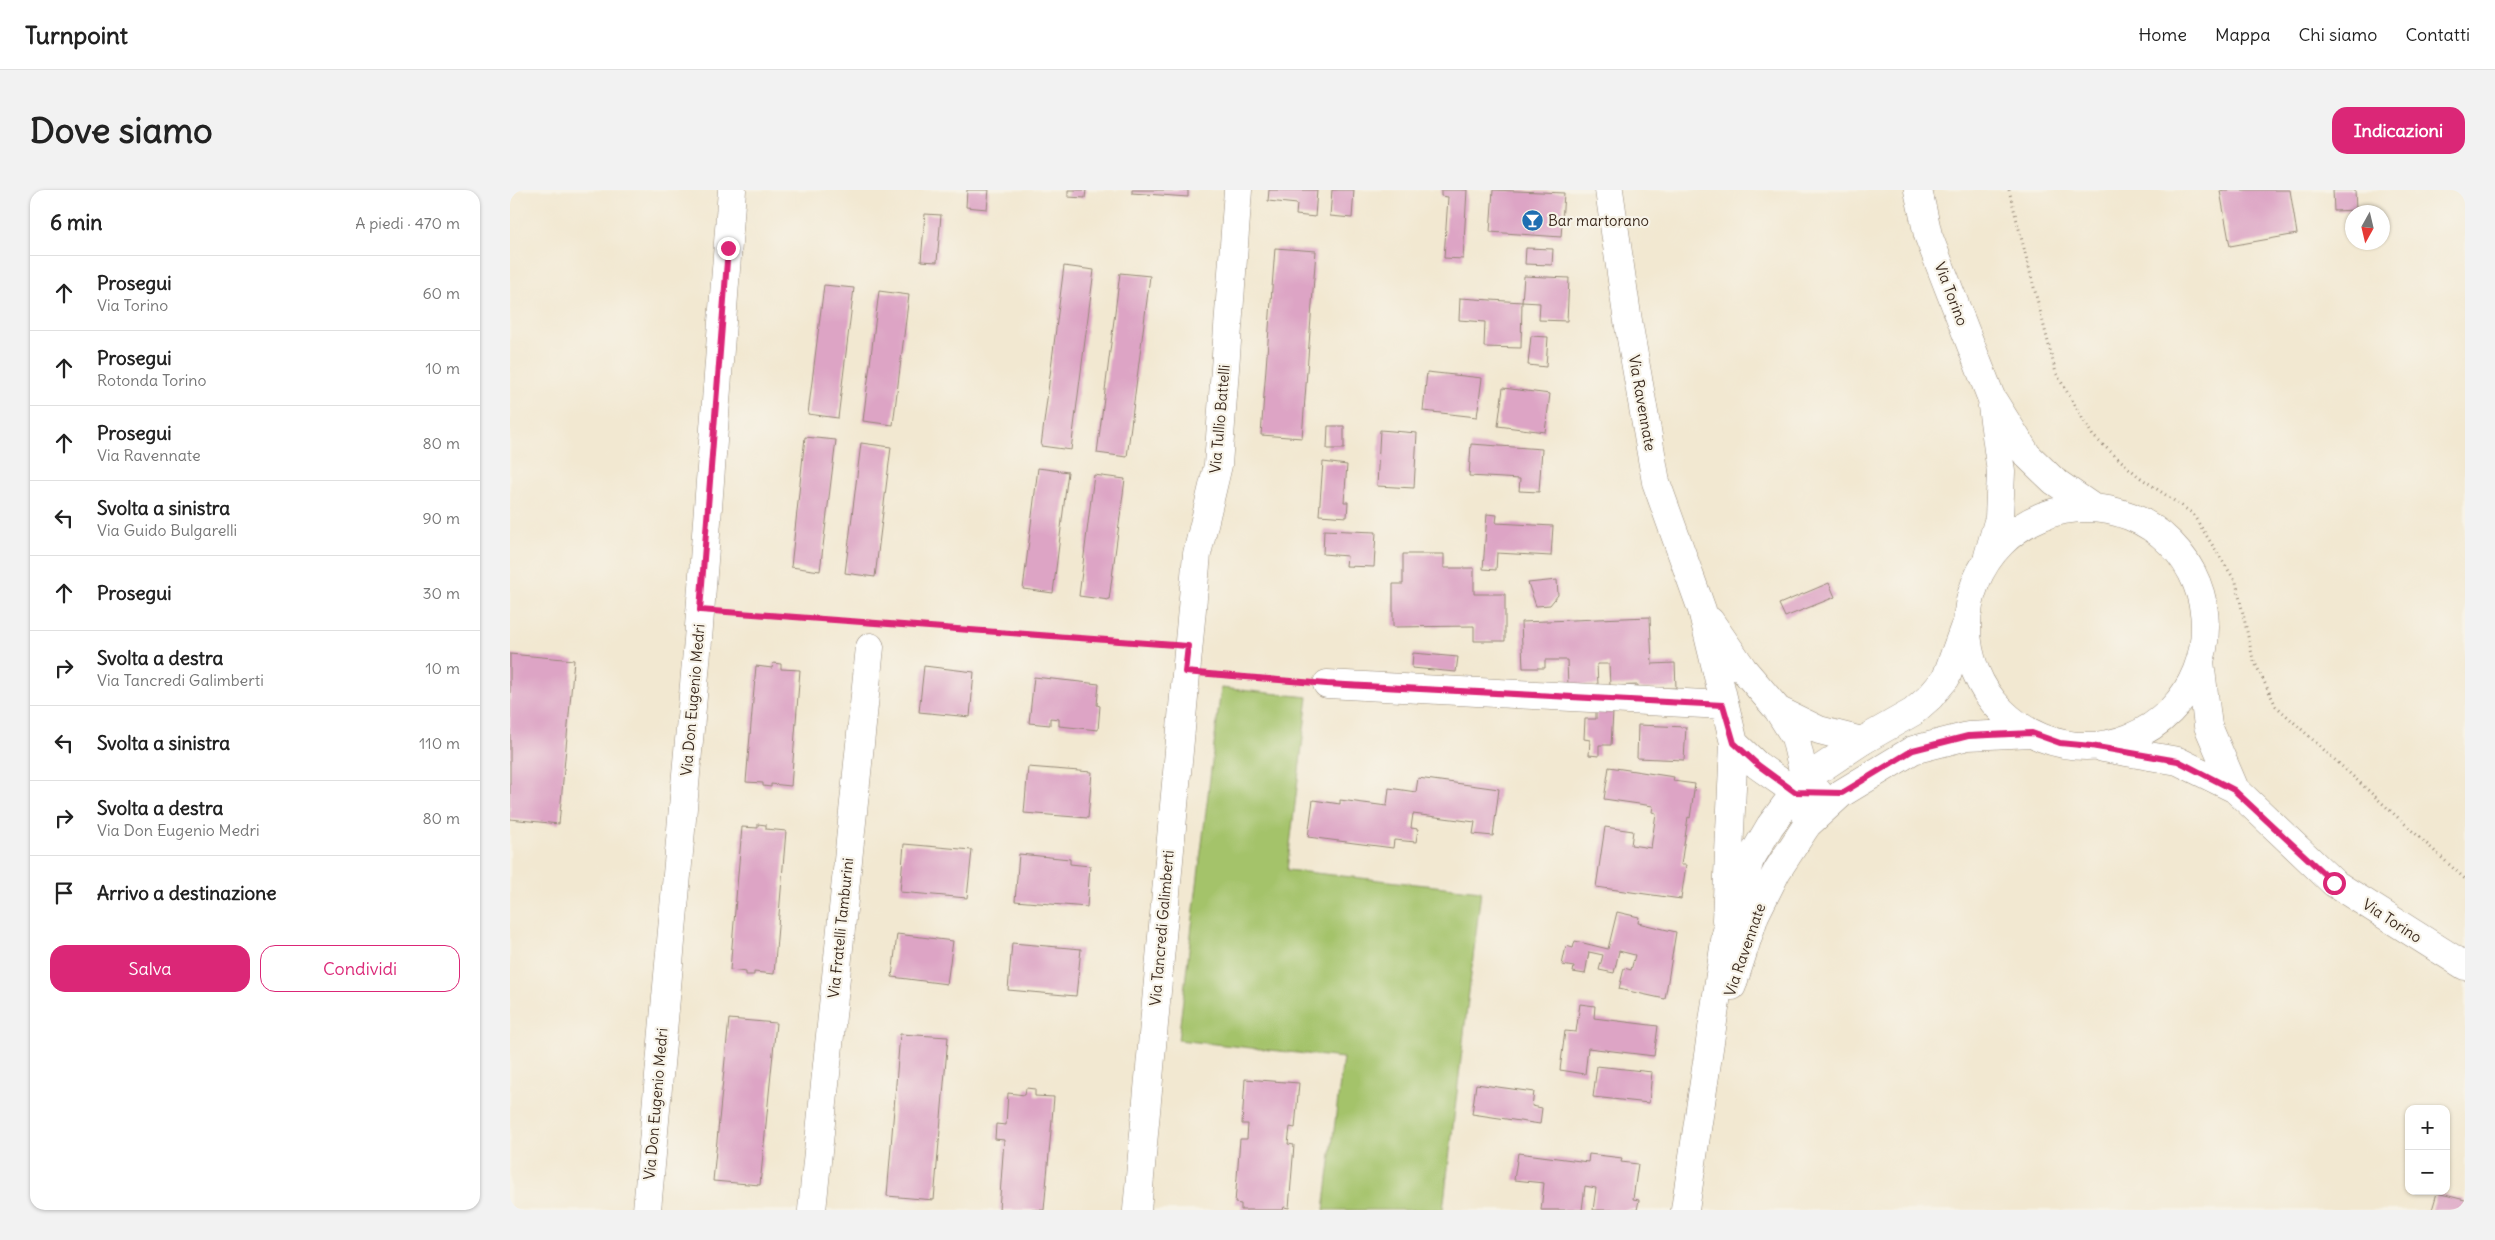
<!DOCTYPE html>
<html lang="it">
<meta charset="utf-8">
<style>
body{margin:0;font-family:Delius,sans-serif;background:#f2f2f2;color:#222}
.controls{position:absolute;right:15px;bottom:15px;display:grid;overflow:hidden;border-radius:10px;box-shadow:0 1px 4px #0004}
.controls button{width:45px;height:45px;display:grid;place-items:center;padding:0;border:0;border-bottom:1px solid #e0e0e0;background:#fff;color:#222;font:25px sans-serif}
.compass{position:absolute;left:1835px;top:15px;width:45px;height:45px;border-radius:50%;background:#fff;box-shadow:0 1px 4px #0004;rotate:188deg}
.stop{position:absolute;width:15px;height:15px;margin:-11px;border:4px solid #db2777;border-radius:50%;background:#fff}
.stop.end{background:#db2777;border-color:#fff;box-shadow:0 1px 5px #0008}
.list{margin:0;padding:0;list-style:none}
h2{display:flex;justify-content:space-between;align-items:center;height:65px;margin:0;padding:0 20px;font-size:21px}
h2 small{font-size:16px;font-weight:400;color:#767676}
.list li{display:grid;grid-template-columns:32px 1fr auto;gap:15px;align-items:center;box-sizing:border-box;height:75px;padding:0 20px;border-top:1px solid #e0e0e0}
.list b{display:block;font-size:19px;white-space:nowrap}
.list p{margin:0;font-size:16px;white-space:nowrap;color:#767676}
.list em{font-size:16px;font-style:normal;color:#767676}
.actions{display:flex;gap:10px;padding:15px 20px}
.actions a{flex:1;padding:11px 0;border:1px solid #db2777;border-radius:15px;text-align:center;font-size:18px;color:#db2777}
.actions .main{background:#db2777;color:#fff}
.icon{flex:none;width:28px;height:28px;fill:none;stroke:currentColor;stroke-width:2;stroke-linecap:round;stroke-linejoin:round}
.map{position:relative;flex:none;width:1955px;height:1020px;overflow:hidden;border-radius:15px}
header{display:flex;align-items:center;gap:30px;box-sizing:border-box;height:70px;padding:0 25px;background:#fff;border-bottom:1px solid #e0e0e0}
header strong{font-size:24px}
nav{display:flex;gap:28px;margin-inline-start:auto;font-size:18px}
.intro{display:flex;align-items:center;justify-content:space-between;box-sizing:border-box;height:120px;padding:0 30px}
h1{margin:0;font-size:35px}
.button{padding:12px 22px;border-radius:15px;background:#db2777;color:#fff;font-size:18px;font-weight:700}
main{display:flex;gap:30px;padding:0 30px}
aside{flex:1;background:#fff;border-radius:15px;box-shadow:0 1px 4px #0004}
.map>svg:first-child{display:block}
.green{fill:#a4c36a;stroke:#707644}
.building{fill:#dda4c5}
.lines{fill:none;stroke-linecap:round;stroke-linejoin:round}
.street-casing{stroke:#968978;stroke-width:29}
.secondary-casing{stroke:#968978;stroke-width:29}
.path{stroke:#968978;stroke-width:3;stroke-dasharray:1 4;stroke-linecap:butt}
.street{stroke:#fff;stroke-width:28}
.secondary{stroke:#fff;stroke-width:28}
.route{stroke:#db2777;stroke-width:6}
.labels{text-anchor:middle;stroke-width:4.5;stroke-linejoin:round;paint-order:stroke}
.poi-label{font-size:15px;fill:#3b2a1e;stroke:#f7f3e8;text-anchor:start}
.street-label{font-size:15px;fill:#3b2a1e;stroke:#f7f3e8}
</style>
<header>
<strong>Turnpoint</strong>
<nav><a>Home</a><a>Mappa</a><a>Chi siamo</a><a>Contatti</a></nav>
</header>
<div class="intro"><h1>Dove siamo</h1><a class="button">Indicazioni</a></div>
<main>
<aside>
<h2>6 min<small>A piedi · 470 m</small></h2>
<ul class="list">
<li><svg class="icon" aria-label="ahead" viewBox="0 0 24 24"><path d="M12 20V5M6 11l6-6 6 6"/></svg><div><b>Prosegui</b><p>Via Torino</p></div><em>60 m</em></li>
<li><svg class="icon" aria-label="ahead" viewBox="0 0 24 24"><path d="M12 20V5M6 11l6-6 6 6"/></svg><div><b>Prosegui</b><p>Rotonda Torino</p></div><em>10 m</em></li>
<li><svg class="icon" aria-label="ahead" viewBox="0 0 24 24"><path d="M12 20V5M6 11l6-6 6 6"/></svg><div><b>Prosegui</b><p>Via Ravennate</p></div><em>80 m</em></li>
<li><svg class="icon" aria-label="left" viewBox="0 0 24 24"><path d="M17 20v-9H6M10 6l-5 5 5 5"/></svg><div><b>Svolta a sinistra</b><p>Via Guido Bulgarelli</p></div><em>90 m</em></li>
<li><svg class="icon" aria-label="ahead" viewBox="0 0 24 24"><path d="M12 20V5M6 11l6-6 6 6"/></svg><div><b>Prosegui</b></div><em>30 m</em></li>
<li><svg class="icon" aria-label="right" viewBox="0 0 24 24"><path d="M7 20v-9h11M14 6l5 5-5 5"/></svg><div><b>Svolta a destra</b><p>Via Tancredi Galimberti</p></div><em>10 m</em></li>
<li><svg class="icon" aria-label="left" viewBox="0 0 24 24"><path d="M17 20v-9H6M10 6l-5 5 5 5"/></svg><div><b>Svolta a sinistra</b></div><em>110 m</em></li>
<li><svg class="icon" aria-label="right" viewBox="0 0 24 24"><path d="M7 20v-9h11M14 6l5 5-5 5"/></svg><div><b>Svolta a destra</b><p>Via Don Eugenio Medri</p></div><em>80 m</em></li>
<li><svg class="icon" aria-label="arrive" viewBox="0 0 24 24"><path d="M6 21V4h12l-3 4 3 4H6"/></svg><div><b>Arrivo a destinazione</b></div></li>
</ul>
<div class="actions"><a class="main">Salva</a><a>Condividi</a></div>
</aside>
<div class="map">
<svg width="1955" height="1020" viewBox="0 0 1955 1020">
<rect width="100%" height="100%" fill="#f7f3e8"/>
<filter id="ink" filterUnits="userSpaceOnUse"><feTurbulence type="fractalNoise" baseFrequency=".02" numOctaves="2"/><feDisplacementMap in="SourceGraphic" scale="10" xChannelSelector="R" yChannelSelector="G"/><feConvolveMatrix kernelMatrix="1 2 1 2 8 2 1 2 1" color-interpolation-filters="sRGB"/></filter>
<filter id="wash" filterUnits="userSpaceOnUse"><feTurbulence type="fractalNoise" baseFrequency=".0096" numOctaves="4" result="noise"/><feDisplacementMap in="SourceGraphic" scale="20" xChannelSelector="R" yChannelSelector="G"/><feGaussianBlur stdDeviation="1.12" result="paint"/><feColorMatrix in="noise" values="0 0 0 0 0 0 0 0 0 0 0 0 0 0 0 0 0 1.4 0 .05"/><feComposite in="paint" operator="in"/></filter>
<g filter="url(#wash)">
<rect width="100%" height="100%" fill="#f2e8d1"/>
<path class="green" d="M 711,498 L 798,507 L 777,680 L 971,701 L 933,1020 L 814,1020 L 833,868 L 668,850 Z"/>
<g id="blocks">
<path class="building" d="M 457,0 L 479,0 L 477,19 L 456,17 Z
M 558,0 L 576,0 L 575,8 L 558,7 Z
M 622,0 L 678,0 L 678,7 L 622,3 Z
M 759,0 L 807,0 L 805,27 L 786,25 L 787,14 L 758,11 Z
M 822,0 L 844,0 L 842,28 L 820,26 Z
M 931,0 L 957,0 L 953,69 L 934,68 L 938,7 L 931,6 Z
M 983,0 L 1054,3 L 1051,47 L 980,42 Z
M 1714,0 L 1780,0 L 1787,44 L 1720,56 L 1710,1 Z
M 1823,0 L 1845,0 L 1846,20 L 1824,21 Z
M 415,24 L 431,25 L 427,72 L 411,71 Z
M 765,58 L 806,61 L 792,248 L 751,245 Z
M 1016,58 L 1043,59 L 1042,75 L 1015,74 Z
M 554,76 L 584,80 L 561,260 L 531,256 Z
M 610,83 L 640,86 L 617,267 L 587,263 Z
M 1014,86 L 1059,88 L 1057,131 L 1029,130 L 1030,113 L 1012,112 Z
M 314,95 L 344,98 L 328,228 L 298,224 Z
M 369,101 L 399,105 L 383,235 L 353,231 Z
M 950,108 L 1012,112 L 1011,158 L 974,157 L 975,132 L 949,130 Z
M 1021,146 L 1038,147 L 1036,177 L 1018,175 Z
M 917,182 L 972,188 L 967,227 L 913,221 Z
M 993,198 L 1040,204 L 1035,242 L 988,236 Z
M 818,236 L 834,236 L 834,259 L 817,259 Z
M 870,240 L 907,243 L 904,298 L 867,296 Z
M 295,247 L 326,250 L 310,381 L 281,377 Z
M 351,253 L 381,257 L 365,387 L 335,383 Z
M 961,254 L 1032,259 L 1029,302 L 1009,301 L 1010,289 L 959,286 Z
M 813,272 L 837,275 L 834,312 L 838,312 L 837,327 L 809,325 Z
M 528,278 L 558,282 L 543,403 L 513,399 Z
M 584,285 L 615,289 L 599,410 L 569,406 Z
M 977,324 L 987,325 L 986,333 L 1043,336 L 1041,366 L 987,363 L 986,380 L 973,379 Z
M 814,340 L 866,342 L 864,377 L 836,376 L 837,366 L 813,364 Z
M 893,364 L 934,364 L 934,378 L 964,378 L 964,404 L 995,404 L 995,451 L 964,451 L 964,436 L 883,437 L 883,394 L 893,394 Z
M 1047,390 L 1048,405 L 1040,415 L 1026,416 L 1018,393 Z
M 1319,393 L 1325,407 L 1275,427 L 1269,414 Z
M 1140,427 L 1142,474 L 1165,473 L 1166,498 L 1128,499 L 1128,495 L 1100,496 L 1099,474 L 1087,474 L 1088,495 L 1058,496 L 1057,470 L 1035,470 L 1035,478 L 1013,478 L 1011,432 Z
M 903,463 L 948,467 L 946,482 L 902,478 Z
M 0,464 L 64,470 L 49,634 L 0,629 Z
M 263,473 L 271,474 L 271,479 L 290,480 L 281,596 L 261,594 L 261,597 L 253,596 L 253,593 L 236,592 L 246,476 L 262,478 Z
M 414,476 L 464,482 L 460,527 L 409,522 Z
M 524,487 L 589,494 L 587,515 L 590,516 L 588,540 L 549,536 L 549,529 L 540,528 L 540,535 L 519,533 Z
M 1086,520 L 1103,522 L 1101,555 L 1089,555 L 1089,566 L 1079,565 L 1080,550 L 1074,549 L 1075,529 L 1086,529 Z
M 1128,535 L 1176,537 L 1174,570 L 1127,568 Z
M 518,577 L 582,582 L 578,628 L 514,623 Z
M 1099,577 L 1164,587 L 1163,591 L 1185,594 L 1180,628 L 1178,627 L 1171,675 L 1176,675 L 1171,709 L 1086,697 L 1095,637 L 1123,641 L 1121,655 L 1141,658 L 1146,623 L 1142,622 L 1143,616 L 1094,609 Z
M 908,588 L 989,599 L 983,646 L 963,644 L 965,632 L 903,624 L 901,638 L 908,639 L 906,652 L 884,650 L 883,658 L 798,647 L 803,610 L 830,614 L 830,610 L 877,616 L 879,598 L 906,602 Z
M 248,634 L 256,635 L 256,639 L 276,641 L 264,784 L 244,782 L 244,785 L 236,785 L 236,782 L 220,780 L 232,637 L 248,638 Z
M 394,654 L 462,660 L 457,708 L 390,702 Z
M 509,664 L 560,669 L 560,674 L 580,676 L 577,717 L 505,711 Z
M 1107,722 L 1129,727 L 1128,733 L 1166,742 L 1155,809 L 1109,799 L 1114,778 L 1121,780 L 1125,765 L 1109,761 L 1104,783 L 1089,780 L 1093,765 L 1079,762 L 1075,784 L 1063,782 L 1064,777 L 1052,775 L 1056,756 L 1063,758 L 1065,751 L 1098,759 Z
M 387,744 L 443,751 L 437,794 L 382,787 Z
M 502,753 L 571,759 L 566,806 L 498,800 Z
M 1070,814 L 1085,816 L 1084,828 L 1148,836 L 1144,866 L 1078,858 L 1075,884 L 1050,880 L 1055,841 L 1066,842 Z
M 219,829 L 266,833 L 250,995 L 203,991 Z
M 390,844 L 438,847 L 424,1010 L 377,1006 Z
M 1087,876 L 1142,882 L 1139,913 L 1083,907 Z
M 735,889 L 789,893 L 785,938 L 780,937 L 778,954 L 784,955 L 779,1018 L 774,1017 L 773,1020 L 731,1020 L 731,1014 L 725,1013 L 730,949 L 737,949 L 738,934 L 732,934 Z
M 966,894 L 1024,902 L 1022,916 L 1032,918 L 1030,934 L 962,924 Z
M 516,898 L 525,899 L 525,906 L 544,907 L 534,1020 L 489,1020 L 494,950 L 485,949 L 486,934 L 496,935 L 498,903 L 515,905 Z
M 1008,963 L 1078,972 L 1079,964 L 1112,968 L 1111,972 L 1128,974 L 1123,1009 L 1129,1010 L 1127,1020 L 1083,1020 L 1086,998 L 1075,996 L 1072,1020 L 1031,1020 L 1034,993 L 1004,990 Z
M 1927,1003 L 1955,1010 L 1955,1020 L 1922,1020 Z"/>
</g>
</g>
<g filter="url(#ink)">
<use href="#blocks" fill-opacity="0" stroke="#968978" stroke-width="1"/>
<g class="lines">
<defs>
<path id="street" d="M 1099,0 L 1117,125 L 1146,292 L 1192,420 L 1224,553 L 1216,730
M 1200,431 L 1233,479 L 1268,520 L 1285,547 L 1295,589 L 1297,635
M 817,494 L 1213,515
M 1268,520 L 1309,540 L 1352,551
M 1224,553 L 1247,575 L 1285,602 L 1308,602
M 137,1020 L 188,450 L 222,0
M 302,1020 L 360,457
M 627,1020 L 687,364 L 708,275 L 728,0"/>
<path id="secondary" d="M 1408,0 L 1418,45 L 1481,207 L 1517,265 L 1544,291 L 1582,317
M1457 437a119 119 0 1 1 238 0a119 119 0 1 1-238 0Z
M 1478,366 L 1489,328 L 1491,282 L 1482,216
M 1690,472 L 1698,536 L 1725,599
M 1593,558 L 1668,571 L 1725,599 L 1824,693 L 1955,776
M 1222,796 L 1245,725 L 1267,681 L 1297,635 L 1332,603 L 1403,560 L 1458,546 L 1522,543
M 1175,1020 L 1216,744 L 1240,670 L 1260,636 L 1295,589 L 1352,551 L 1403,522 L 1420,507 L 1436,488 L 1454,438"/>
</defs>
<use href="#street" class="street-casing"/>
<use href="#secondary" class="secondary-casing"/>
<path class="path" d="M 1499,0 L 1546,183 L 1583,246 L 1628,286 L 1682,323 L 1726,392 L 1743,469 L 1766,516 L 1955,689
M 219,422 L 345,431
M 379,434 L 650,454
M 705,484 L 789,491"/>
<use href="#street" class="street"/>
<use href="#secondary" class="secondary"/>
</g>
</g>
<g class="lines" filter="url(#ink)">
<path class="route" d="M 218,58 L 190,420 L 678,456 L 675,482 L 817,494 L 1213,515 L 1224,553 L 1248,575 L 1285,602 L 1332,603 L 1403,560 L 1458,546 L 1522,543 L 1550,553 L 1581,556 L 1668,571 L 1724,600 L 1824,693"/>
</g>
<defs>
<symbol id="bar-disc" viewBox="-11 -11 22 22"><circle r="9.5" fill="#1f6fb2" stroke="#f7f3e8"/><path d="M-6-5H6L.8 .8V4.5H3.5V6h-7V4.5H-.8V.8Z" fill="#fff"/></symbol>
</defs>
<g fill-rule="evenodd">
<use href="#bar-disc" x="1010" y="18" width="25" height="25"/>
</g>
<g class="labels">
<g class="poi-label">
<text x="1038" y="36">Bar martorano</text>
</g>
<g class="street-label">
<text transform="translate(1441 104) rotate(69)" y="5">Via Torino</text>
<text transform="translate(1132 213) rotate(80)" y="5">Via Ravennate</text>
<text transform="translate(710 229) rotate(-85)" y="5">Via Tullio Battelli</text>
<text transform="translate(183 510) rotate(-85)" y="5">Via Don Eugenio Medri</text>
<text transform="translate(1882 731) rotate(33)" y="5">Via Torino</text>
<text transform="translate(331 738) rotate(-84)" y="5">Via Fratelli Tamburini</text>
<text transform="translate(652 738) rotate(-85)" y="5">Via Tancredi Galimberti</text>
<text transform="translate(1235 760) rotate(-71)" y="5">Via Ravennate</text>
<text transform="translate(146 914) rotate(-85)" y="5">Via Don Eugenio Medri</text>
</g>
</g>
</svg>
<div class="controls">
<button>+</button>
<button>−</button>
</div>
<svg class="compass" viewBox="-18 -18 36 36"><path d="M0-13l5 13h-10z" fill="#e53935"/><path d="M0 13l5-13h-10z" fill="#767676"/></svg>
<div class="stop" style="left:1824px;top:693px"></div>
<div class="stop end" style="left:218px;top:58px"></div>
</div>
</main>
